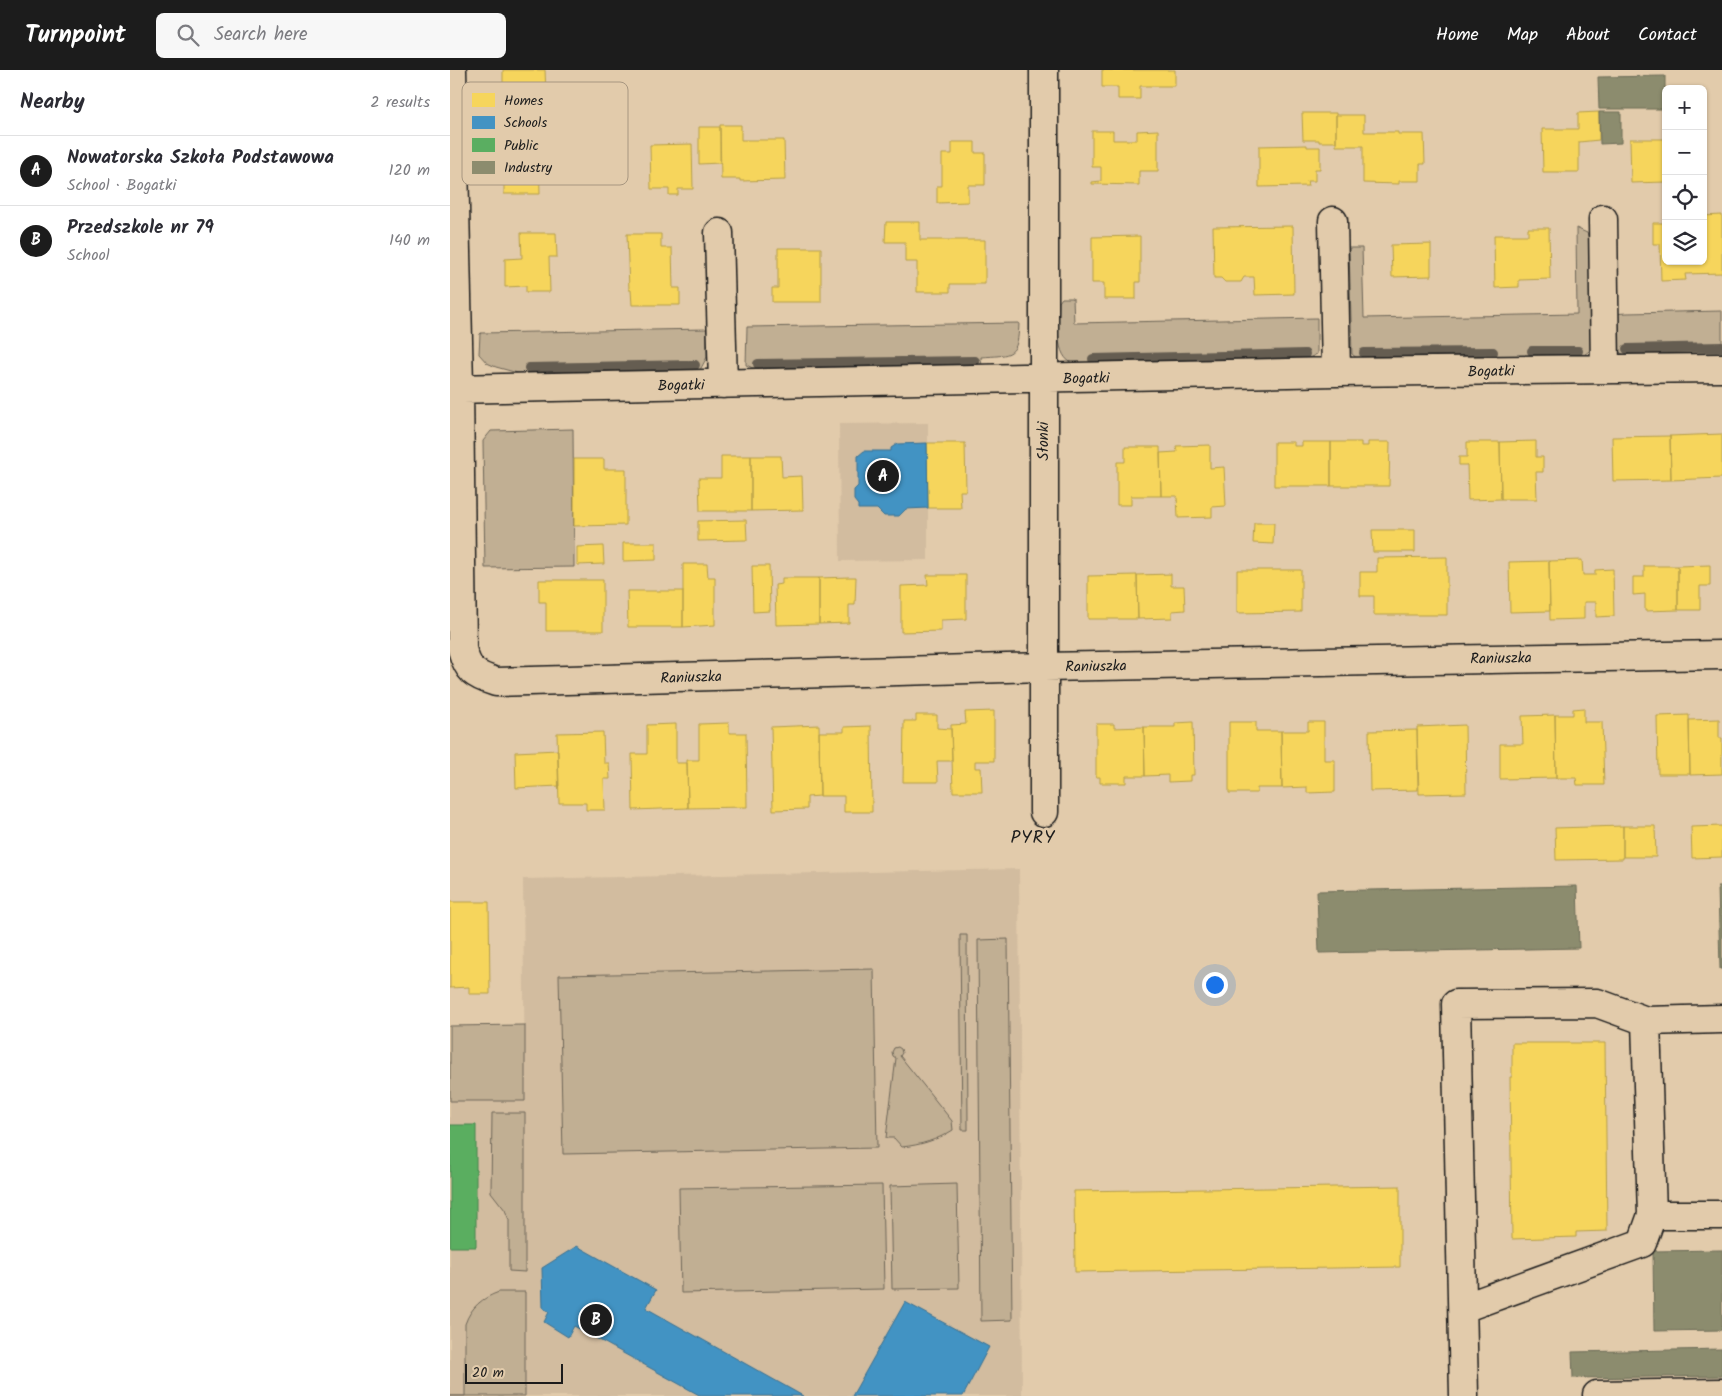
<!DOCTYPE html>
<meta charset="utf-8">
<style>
body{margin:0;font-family:Kalam,sans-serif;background:#f7f7f7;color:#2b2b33}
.controls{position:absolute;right:15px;top:15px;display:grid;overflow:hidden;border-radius:8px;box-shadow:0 1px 4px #0004}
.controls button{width:45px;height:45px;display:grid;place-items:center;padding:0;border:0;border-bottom:1px solid #e1e1e2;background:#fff;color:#2b2b33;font:25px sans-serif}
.scale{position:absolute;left:15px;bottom:12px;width:98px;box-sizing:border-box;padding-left:5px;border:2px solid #1c1c1c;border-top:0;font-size:14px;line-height:18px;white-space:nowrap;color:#1c1c1c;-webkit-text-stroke:4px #e2cbab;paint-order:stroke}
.you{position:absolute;left:764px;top:914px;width:18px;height:18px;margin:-12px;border:4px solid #fff;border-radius:50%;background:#1a73e8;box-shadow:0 0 0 8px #1a73e833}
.badge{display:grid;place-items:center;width:32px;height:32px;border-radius:50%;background:#1c1c1c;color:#fff;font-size:16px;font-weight:700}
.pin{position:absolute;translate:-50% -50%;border:2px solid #fff;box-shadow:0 1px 5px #0006}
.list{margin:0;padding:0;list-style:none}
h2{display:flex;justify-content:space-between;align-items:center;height:65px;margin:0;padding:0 20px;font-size:21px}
h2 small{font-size:16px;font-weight:400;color:#7c7c81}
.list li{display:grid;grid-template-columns:32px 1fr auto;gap:15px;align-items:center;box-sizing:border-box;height:70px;padding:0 20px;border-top:1px solid #e1e1e2}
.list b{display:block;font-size:19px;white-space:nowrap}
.list p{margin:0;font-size:16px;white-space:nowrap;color:#7c7c81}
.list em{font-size:16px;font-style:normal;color:#7c7c81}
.icon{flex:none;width:28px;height:28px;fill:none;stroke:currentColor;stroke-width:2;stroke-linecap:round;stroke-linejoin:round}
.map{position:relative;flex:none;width:1272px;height:1326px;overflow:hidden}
header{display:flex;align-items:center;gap:30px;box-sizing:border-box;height:70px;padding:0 25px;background:#1c1c1c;color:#fff}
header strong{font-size:24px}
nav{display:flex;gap:28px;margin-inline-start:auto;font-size:18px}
.search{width:350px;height:45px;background:#f7f7f7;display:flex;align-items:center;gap:12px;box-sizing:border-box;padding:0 18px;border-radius:8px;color:#7c7c81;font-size:19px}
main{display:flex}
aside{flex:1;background:#fff}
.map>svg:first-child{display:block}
.built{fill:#d2bc9f}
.green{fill:#c1af93;stroke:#6e6658}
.homes{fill:#f6d55c;stroke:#b59e49}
.schools{fill:#4393c3;stroke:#376f91}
.public{fill:#5aae61;stroke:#47824c}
.industry{fill:#8c8c6e;stroke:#6a6a55}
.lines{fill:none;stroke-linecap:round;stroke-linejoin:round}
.stream{stroke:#655d51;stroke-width:10}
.minor-casing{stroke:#1c1c1c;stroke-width:31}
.minor{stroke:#e2cbab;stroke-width:28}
.labels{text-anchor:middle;stroke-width:5;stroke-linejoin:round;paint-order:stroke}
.street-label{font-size:15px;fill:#1c1c1c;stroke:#e2cbab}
.quarter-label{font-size:18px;letter-spacing:1px;fill:#1c1c1c;stroke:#e2cbab}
.key{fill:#e2cbab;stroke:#a79680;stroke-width:1}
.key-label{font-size:14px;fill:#1c1c1c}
</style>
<header>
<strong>Turnpoint</strong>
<div class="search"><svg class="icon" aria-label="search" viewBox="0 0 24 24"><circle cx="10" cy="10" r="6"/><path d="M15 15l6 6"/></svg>Search here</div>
<nav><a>Home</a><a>Map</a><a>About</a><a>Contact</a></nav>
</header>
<main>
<aside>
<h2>Nearby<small>2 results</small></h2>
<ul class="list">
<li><span class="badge">A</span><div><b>Nowatorska Szkoła Podstawowa</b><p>School · Bogatki</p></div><em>120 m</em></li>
<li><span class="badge">B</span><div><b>Przedszkole nr 79</b><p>School</p></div><em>140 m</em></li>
</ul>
</aside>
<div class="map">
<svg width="1272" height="1326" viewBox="0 0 1272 1326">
<rect width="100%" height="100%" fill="#e2cbab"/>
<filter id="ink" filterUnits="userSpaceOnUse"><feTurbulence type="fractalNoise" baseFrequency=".02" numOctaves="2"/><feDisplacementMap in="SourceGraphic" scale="10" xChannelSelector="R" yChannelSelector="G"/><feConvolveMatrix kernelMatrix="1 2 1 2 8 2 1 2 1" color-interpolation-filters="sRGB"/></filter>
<g filter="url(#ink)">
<path class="built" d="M 478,353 L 478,490 L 390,491 L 389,354 Z
M 569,799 L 572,1326 L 75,1326 L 75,1222 L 49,1222 L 40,1225 L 33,1229 L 15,1254 L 15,1326 L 0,1326 L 0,1031 L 75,1031 L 73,809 Z"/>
<path class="green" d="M 1126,158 L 1137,163 L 1140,172 L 1142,279 L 1131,287 L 909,290 L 902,284 L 899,178 L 912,178 L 914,248 L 1127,244 Z
M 612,228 L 623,228 L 624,253 L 867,248 L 867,284 L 855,290 L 631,296 C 628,295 624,294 620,292 C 604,282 609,248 609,232 Z
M 1272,241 L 1272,283 L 1174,285 L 1161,276 L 1161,244 L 1177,243 Z
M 569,253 C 568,287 562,285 531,287 L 532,297 L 303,298 L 296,295 L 297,257 Z
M 257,259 L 257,287 L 250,300 L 75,305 L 46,297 L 37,293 L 29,284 L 30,264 L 31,263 Z
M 123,359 L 124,497 L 35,498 L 33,371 L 41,361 Z
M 510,865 L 517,865 L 518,1060 L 512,1060 Z
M 558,869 L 562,1250 L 531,1251 L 528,870 Z
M 424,899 L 427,1078 L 113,1084 L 109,905 Z
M 75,955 L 75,1031 L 0,1031 L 0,956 Z
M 448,977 L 451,979 L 452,983 L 450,986 L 502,1051 L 503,1060 C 487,1070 471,1075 452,1077 L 444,1068 L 436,1068 L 446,988 L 443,986 L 442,982 L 444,978 Z
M 42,1043 L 75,1043 L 75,1202 L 59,1201 L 59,1150 L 55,1140 L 41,1122 Z
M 507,1114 L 509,1218 L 442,1219 L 440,1116 Z
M 432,1115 L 434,1219 L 231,1223 L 229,1118 Z
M 49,1222 L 75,1222 L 75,1326 L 0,1326 L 15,1326 L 15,1254 C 21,1237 32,1228 49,1222 Z"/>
<path class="homes" d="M 53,0 L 95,0 L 96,24 L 53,25 Z
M 652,0 L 725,0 L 725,16 L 690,16 L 690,29 L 668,29 L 668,17 L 652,17 Z
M 1149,42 L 1149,70 L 1129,72 L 1129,102 L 1093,102 L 1092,59 L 1128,59 L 1128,43 Z
M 852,43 L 886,43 L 886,72 L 869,72 L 869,70 L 853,70 Z
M 886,45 L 914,45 L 914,62 L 948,62 L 948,64 L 974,64 L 975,94 L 970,94 L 970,111 L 949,111 L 949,114 L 913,113 L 913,76 L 886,76 Z
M 270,55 L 291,55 L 291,70 L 334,70 L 335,110 L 290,111 L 290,109 L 271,109 Z
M 249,57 L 270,57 L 270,93 L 249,94 Z
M 708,60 L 708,101 L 689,101 L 689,115 L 642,114 L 642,112 L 651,111 L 651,97 L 642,97 L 642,61 L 663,61 L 663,70 L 687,70 L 687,61 Z
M 1180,69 L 1215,69 L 1216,112 L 1181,113 Z
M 502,72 L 525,72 L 525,83 L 535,83 L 535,115 L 518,115 L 518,132 L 487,133 L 487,116 L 492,116 L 492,84 L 502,84 Z
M 242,74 L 243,119 L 228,119 L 228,125 L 219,125 L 219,119 L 201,119 L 200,75 Z
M 857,75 L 857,77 L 870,77 L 870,99 L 865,99 L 865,111 L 857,111 L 858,116 L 809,117 L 809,76 Z
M 54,80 L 89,80 L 90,124 L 54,124 Z
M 1272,145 L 1272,203 L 1235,204 L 1236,210 L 1211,211 L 1210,174 L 1203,174 L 1203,153 L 1216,153 L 1216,191 L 1253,191 L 1253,146 Z
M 436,152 L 470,152 L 470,170 L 535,170 L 535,214 L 500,214 L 500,222 L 467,222 L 467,192 L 455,192 L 455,172 L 435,172 Z
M 843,156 L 844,224 L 805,225 L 804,207 L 794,207 L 791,212 L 775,212 L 771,208 L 764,208 L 763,157 Z
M 1078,158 L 1099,158 L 1100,209 L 1069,210 L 1069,217 L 1045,218 L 1044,165 L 1078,165 Z
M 71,163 L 106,163 L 107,187 L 99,187 L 100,222 L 76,222 L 76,216 L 55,217 L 55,189 L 72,188 Z
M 177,164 L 211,164 L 211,178 L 222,178 L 223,218 L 230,218 L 230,235 L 182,235 L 181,220 L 179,220 Z
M 690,166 L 690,212 L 686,212 L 686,229 L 654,229 L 654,213 L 642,213 L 642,167 Z
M 981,174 L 981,206 L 942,207 L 941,175 Z
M 328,178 L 371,178 L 371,232 L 322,232 L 322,218 L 328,218 Z
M 1272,364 L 1272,408 L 1221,410 L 1220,366 Z
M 1220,366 L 1221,410 L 1163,411 L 1162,367 Z
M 1086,371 L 1086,387 L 1093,387 L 1093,402 L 1086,402 L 1087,429 L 1051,429 L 1050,372 Z
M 824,372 L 844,372 L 844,376 L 852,376 L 852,372 L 881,372 L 881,416 L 824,416 Z
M 881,372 L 911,372 L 911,376 L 918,376 L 918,372 L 940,372 L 939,416 L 881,416 Z
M 1017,372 L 1050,372 L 1051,429 L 1018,430 L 1017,395 L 1009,395 L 1009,387 L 1017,387 Z
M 477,373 L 515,373 L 516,421 L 510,421 L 511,438 L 478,438 Z
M 760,375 L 760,398 L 774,397 L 776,436 L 762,437 L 762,447 L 728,448 L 727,426 L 711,426 L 710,383 L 727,382 L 726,376 Z
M 675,377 L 710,377 L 711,426 L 681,426 L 681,435 L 667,435 L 667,392 L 675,392 Z
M 271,386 L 301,386 L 301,441 L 250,441 L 249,408 L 271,408 Z
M 301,386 L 331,386 L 332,407 L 352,406 L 353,440 L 301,441 Z
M 124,389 L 154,389 L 154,399 L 176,399 L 176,455 L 124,456 Z
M 296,450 L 297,470 L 248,471 L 248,451 Z
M 804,453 L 824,453 L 823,474 L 803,473 Z
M 922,460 L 965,460 L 965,482 L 923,482 Z
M 173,473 L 206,473 L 206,490 L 173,491 Z
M 153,476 L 154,494 L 127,495 L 127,477 Z
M 997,487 L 997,545 L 924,545 L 924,526 L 910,526 L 910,502 L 927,502 L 927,488 Z
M 1132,490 L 1133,505 L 1145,505 L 1145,500 L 1163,499 L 1164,546 L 1146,547 L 1146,532 L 1134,532 L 1134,549 L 1100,550 L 1099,491 Z
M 1099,491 L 1100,541 L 1060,542 L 1059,492 Z
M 233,494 L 257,494 L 258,507 L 265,507 L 265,555 L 233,557 Z
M 1260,495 L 1260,516 L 1250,516 L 1250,540 L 1228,540 L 1228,496 Z
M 302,496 L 319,496 L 320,541 L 303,542 Z
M 1194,496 L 1228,496 L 1228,540 L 1195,541 L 1195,524 L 1183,525 L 1183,507 L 1194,507 Z
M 787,500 L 851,500 L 851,542 L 787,543 Z
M 721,504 L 721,516 L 734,516 L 735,540 L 722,541 L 722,548 L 688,549 L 687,505 Z
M 477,505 L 516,505 L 516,549 L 491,550 L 491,561 L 451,562 L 451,516 L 478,515 Z
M 687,505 L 688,549 L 638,549 L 638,506 Z
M 399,507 L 406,507 L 405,535 L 399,535 L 399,553 L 369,554 L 369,508 Z
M 332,508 L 369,508 L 369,554 L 326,555 L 325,515 L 332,514 Z
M 89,510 L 153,510 L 153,561 L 96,561 L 96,532 L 89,532 Z
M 177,521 L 233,521 L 233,557 L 178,557 Z
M 1134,638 L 1134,652 L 1152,652 L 1154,715 L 1127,715 L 1126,708 L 1106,708 L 1105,645 L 1123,645 L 1123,639 Z
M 544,641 L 544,691 L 525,691 L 525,698 L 531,698 L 532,722 L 503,722 L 501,655 L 516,654 L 515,642 Z
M 466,645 L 487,645 L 487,658 L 501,659 L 502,691 L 487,691 L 488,712 L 453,712 L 454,651 L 466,651 Z
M 1105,645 L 1106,708 L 1050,709 L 1050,674 L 1073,674 L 1072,646 Z
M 1239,645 L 1240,704 L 1208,704 L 1207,646 Z
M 1269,649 L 1269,668 L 1272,668 L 1272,704 L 1240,705 L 1239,650 Z
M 743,652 L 744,705 L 740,705 L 740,711 L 718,712 L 718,705 L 695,706 L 694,657 L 725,657 L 725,653 Z
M 779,652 L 806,652 L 806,661 L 831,661 L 832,718 L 807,718 L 807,723 L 779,723 Z
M 858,652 L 874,652 L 874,690 L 885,690 L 885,722 L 857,723 L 857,717 L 832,718 L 831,661 L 858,661 Z
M 279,653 L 279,663 L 296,663 L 297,737 L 238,738 L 237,690 L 249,690 L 249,654 Z
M 226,654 L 226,693 L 237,693 L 238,738 L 183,740 L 182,684 L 197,684 L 197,655 Z
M 646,654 L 664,654 L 664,658 L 694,657 L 695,706 L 676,706 L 676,713 L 650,713 L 650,707 L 646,707 Z
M 369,655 L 370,726 L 357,727 L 357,739 L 323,740 L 321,657 Z
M 1015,655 L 1016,723 L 969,724 L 967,657 Z
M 421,656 L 422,742 L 394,742 L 394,726 L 370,726 L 369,662 L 394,662 L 394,657 Z
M 967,660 L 968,720 L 920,721 L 919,661 Z
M 153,662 L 154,693 L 159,693 L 160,709 L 154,709 L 155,740 L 136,740 L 136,733 L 109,733 L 107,663 Z
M 108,680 L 109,716 L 66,718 L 65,682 Z
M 1173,756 L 1205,756 L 1206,787 L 1173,787 Z
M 1173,756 L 1173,789 L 1106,790 L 1105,758 Z
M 1272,756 L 1272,787 L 1242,788 L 1241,757 Z
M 0,832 L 39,832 L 40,924 L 19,924 L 19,917 L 0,918 Z
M 1062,973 L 1155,973 L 1157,1161 L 1126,1162 L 1126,1167 L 1062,1169 L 1060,1007 L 1062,1007 Z
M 950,1116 L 950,1197 L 625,1202 L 624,1121 Z"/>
<path class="schools" d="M 477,373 L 478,438 L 456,439 L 449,446 L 434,446 L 427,439 L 408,439 L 408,435 L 404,430 L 404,420 L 408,416 L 408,386 L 414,381 L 441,381 L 441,378 L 447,374 Z
M 127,1176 L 206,1220 L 196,1238 L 353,1326 L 251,1326 L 124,1256 L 118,1267 L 94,1252 L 99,1242 L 93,1238 L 92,1198 Z
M 455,1232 L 539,1277 L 513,1326 L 402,1326 Z"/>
<path class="public" d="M 0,1055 L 26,1055 L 26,1177 L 0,1177 Z"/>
<path class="industry" d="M 1215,6 L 1215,39 L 1149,39 L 1148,7 Z
M 1149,42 L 1171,42 L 1171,73 L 1150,74 Z
M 1127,816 L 1129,878 L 869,883 L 867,821 Z
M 1268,816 L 1272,816 L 1272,899 L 1270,899 Z
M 1272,1180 L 1272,1260 L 1204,1261 L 1203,1181 Z
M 1272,1279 L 1272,1306 L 1123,1308 L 1122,1282 Z"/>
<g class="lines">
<path class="stream" d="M 1177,279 L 1272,277
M 1082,281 L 1128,281
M 914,283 L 1043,282
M 643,289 L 855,284
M 308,294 L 525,291
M 79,298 L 245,295"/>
<defs>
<path id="minor" d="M 2,0 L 9,317 L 12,579 C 18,601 24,605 46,612 L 594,597 L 1272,585
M 594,0 L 594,742
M 1153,149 L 1155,299
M 883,151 L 886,302
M 269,163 L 273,314
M 0,319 L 886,302 L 1272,298
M 1196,951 L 1202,1145 L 1272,1145
M 1013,1238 L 1192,1173 L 1202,1145
M 1147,1325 L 1272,1323
M 1014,1326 L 1006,934 L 1147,933 L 1196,951 L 1272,949"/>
</defs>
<use href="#minor" class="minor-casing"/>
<use href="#minor" class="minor"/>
</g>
</g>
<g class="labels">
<g class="street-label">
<text transform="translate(1041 301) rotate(-1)" y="5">Bogatki</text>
<text transform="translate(636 308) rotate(-1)" y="5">Bogatki</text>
<text transform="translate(231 315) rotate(-1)" y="5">Bogatki</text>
<text transform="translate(593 371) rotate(-90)" y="5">Słonki</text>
<text transform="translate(1051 588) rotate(-1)" y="5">Raniuszka</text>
<text transform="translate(646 596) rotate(-1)" y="5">Raniuszka</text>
<text transform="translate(241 607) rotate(-2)" y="5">Raniuszka</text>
</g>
<g class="quarter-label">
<text x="583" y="773">PYRY</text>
</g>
</g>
<rect x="12" y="12" width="166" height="103" rx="8" class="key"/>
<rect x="22" y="23" width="23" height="14" fill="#f6d55c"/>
<rect x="22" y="46" width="23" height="13" fill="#4393c3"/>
<rect x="22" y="68" width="23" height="14" fill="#5aae61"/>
<rect x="22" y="91" width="23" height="13" fill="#8c8c6e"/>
<g class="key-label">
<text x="54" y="35">Homes</text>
<text x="54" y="57">Schools</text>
<text x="54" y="80">Public</text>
<text x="54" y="102">Industry</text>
</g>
</svg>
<div class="controls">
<button>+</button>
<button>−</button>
<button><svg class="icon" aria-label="locate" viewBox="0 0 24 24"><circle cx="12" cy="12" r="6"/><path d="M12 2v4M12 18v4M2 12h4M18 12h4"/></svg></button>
<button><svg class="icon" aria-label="layers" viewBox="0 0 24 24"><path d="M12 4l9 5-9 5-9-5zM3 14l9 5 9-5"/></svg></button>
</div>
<div class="scale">20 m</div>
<div class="you"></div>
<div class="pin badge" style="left:433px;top:406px">A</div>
<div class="pin badge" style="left:146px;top:1250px">B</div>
</div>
</main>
